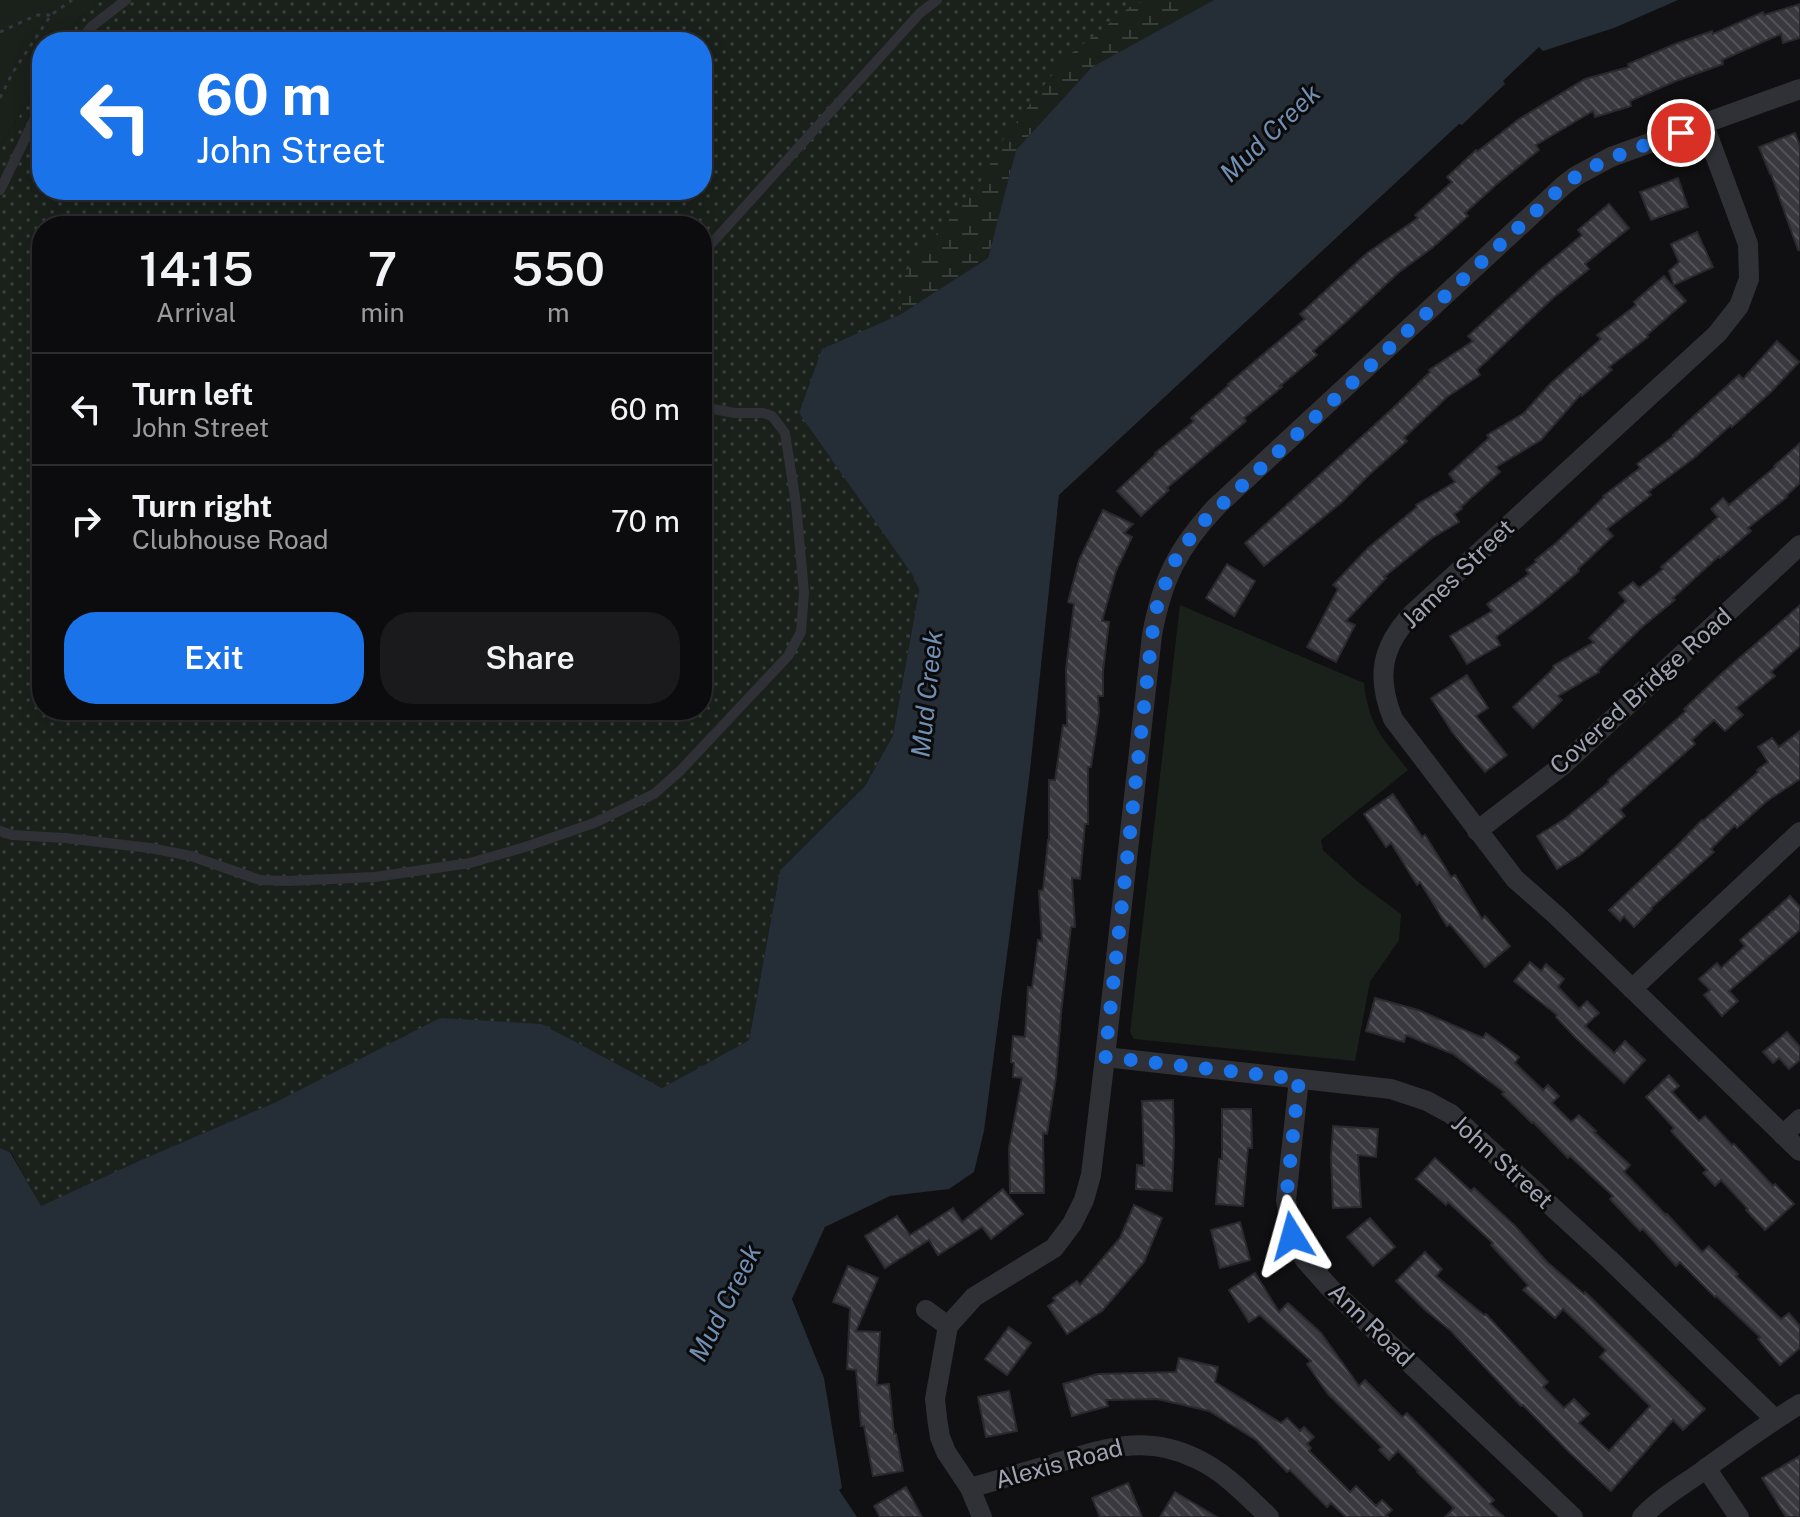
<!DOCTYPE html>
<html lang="en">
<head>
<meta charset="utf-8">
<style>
  body { margin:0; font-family:"Public Sans",sans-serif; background:#1a191b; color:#f1f3f6; height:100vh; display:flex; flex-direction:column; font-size:30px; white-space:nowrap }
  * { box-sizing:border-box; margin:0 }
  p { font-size:26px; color:#9a9b9d }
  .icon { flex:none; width:44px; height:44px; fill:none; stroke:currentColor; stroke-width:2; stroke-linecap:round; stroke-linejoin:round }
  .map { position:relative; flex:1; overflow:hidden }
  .sheet { position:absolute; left:32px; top:216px; width:680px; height:504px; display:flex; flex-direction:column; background:#0c0b0d; border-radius:32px; box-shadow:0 4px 20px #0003,0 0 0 2px #2c2b2e }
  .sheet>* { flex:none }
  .banner { position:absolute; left:32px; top:32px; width:680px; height:168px; border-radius:32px; box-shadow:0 4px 20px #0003,0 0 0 2px #2c2b2e; background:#1a73e8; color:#fff; overflow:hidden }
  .pin { position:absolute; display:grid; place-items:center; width:68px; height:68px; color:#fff; margin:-34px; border:4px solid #fff; border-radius:50%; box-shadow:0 2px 8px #0007 }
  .me { position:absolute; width:88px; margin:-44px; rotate:352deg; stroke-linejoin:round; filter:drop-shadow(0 0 6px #0008) }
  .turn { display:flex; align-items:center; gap:28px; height:168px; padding:0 32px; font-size:36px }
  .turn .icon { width:104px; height:104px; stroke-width:2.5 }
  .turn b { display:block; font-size:56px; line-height:68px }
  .eta { display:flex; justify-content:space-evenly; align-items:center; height:136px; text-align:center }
  .eta b { font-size:48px; font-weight:600; line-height:56px }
  .primary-button { display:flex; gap:16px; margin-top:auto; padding:16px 32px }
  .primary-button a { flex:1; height:92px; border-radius:32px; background:#1a73e8; color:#fff; font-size:32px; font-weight:600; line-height:92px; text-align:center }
  .primary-button a+a { background:#1a191b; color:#f1f3f6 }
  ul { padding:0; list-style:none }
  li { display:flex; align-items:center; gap:24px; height:112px; padding:0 32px; border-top:2px solid #2c2b2e }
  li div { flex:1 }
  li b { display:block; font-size:30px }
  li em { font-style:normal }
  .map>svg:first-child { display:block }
  .grass { fill:url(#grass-dots); fill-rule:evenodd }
  .wetland { fill:url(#wetland-marsh) }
  .park { fill:#1a211b }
  .water { fill:#252d36 }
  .building { fill:url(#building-back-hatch); stroke:#2a292d; stroke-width:2 }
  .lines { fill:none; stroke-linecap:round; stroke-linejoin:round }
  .path { stroke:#36373e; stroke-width:3; stroke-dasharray:4 6; stroke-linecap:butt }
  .service { stroke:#303136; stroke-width:10 }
  .minor { stroke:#303136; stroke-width:20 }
  .route { stroke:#1a73e8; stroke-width:14; stroke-dasharray:0 25.2 }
  .labels { text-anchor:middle; stroke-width:6; stroke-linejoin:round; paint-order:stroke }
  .street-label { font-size:24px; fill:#9fa3b4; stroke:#0b0b0c }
  .water-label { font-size:26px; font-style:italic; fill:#718eb3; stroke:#0b0b0c }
</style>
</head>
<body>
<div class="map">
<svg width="1800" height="1517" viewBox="0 0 1800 1517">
  <defs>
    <pattern id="grass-dots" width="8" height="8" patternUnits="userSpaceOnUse" patternTransform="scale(2)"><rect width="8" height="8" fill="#1a211b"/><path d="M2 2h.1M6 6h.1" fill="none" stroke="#383e3a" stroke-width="1.8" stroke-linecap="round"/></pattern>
    <pattern id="wetland-marsh" width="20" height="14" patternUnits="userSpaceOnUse" patternTransform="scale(2)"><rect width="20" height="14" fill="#1a211b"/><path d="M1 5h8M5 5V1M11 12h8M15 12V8" fill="none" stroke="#383e3a"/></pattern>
    <pattern id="building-back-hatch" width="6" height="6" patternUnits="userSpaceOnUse" patternTransform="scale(2)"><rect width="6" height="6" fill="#39393f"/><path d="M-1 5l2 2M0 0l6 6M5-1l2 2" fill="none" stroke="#525258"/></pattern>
  </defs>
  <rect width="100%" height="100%" fill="#100f11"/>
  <path class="grass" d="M102 0H1214L1092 67 1016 150 988 258 901 314 822 350 919 590 893 735 865 786 780 870 749 1040 662 1088 542 1024 276 1102 141 1160 41 1207 11 1152 0 1148V147L42 79V190H702V42H65L80 18ZM42 226H702V710H42Z"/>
  <polygon class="wetland" points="1146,0 1214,0 1092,67 1016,150 988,258 901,314 901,284 913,260 976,190 1003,140 1064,59 1130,7"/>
  <g class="park">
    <polygon points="0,0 102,0 80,18 65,42 42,42 42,79 0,147"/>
    <path d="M1180 605 1364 683C1369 726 1382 737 1408 770L1321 840 1323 850 1358 882 1401 914 1399 940 1370 982 1355 1061 1134 1039 1130 1032Z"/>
  </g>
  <polygon class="water" points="1214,0 1678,0 1614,28 1543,51 1539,47 1503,81 1505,84 1462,125 1459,124 1059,495 1030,770 1010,932 984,1131 974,1172 949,1189 890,1196 825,1227 792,1299 824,1378 842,1488 839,1490 857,1517 0,1517 0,1148 10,1152 41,1206 141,1160 276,1102 440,1018 542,1024 662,1088 749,1040 780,870 865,786 893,735 919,590 912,574 799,413 822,349 901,314 988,258 1016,150 1092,67"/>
  <g class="building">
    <polygon points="1800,4 1800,38 1783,43 1781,34 1722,60 1723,64 1676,81 1630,101 1631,106 1595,117 1593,111 1536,145 1539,150 1498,183 1465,213 1468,216 1432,248 1398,273 1347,321 1313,351 1317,355 1280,386 1282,387 1244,418 1246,421 1167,488 1169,490 1141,516 1117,491 1156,454 1155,453 1194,421 1191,418 1229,385 1228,384 1305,319 1300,314 1367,253 1418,218 1415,215 1452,182 1447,177 1476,150 1478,151 1519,119 1585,79 1629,67 1628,64 1675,44 1712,31 1713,34 1763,12 1764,15"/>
    <polygon points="1795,133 1800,146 1800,250 1798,250 1771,174 1770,174 1759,147"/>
    <polygon points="1678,178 1688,207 1651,220 1640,192"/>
    <polygon points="1609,204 1629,228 1585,264 1589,269 1553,298 1477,370 1480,375 1447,397 1404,438 1407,441 1370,474 1342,502 1264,566 1245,543 1392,409 1430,372 1429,370 1473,341 1468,336 1540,270 1582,235 1578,230"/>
    <polygon points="1697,232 1713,267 1674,285 1669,271 1679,262 1671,244"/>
    <polygon points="1664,276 1686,301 1647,335 1648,337 1609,367 1612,370 1582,396 1581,394 1541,440 1496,467 1500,472 1461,507 1462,509 1454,514 1459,522 1432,538 1384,577 1386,578 1346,621 1355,625 1336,662 1307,647 1338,589 1333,585 1368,548 1417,507 1416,505 1455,482 1449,474 1489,438 1487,435 1524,413 1550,384 1601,339 1597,335 1636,305 1634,302"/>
    <polygon points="1777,341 1799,362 1772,391 1732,427 1731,425 1694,458 1648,492 1651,495 1607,529 1613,536 1578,569 1579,571 1539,605 1496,637 1500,645 1467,664 1450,636 1492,611 1487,604 1529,574 1526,570 1536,562 1535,560 1556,543 1604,497 1603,496 1640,468 1637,464 1674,436 1673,435 1739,375 1743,379"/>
    <polygon points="1800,443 1800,483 1786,496 1787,497 1748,528 1751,531 1720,558 1719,556 1673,598 1675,600 1642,627 1598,670 1599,672 1558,696 1562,700 1533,728 1513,707 1554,668 1553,666 1594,642 1589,638 1626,601 1619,593 1633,582 1639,588 1663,569 1661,567 1718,517 1711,509 1723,498 1729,505 1775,467 1774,466"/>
    <polygon points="1103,510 1133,524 1124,533 1132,537 1116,571 1102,621 1109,622 1103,671 1103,696 1098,696 1099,713 1091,767 1088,767 1088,824 1085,824 1080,879 1072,878 1075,927 1071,927 1061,1014 1056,1077 1047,1134 1043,1133 1044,1193 1010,1193 1009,1148 1022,1078 1013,1077 1014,1063 1011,1062 1013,1036 1025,1037 1028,987 1032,988 1038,940 1042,941 1039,891 1043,890 1048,840 1049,840 1049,780 1055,780 1063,725 1067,726 1066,669 1074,604 1068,602 1079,560"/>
    <polygon points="1227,564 1255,581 1234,616 1206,598"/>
    <polygon points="1800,605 1800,646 1771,672 1775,676 1736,708 1743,715 1725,731 1714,720 1692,740 1695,744 1620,810 1625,816 1580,855 1557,869 1537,836 1566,818 1609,782 1608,780 1686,711 1684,709 1721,674"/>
    <polygon points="1467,675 1488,708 1476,716 1507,755 1485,772 1452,732 1431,698"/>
    <polygon points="1800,731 1800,779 1767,801 1737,828 1735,825 1711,849 1714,852 1651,908 1652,909 1634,927 1624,916 1620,921 1609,910 1677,846 1702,820 1703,821 1758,772 1757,770 1768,762 1758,747 1772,738 1779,747"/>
    <polygon points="1393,794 1422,837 1425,835 1451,877 1455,875 1482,919 1485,916 1510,946 1485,967 1450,924 1447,926 1420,882 1417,885 1391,843 1386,847 1364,814"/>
    <polygon points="1790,896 1800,907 1800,930 1729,991 1738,1001 1722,1016 1704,995 1710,990 1699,979 1717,963 1721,968 1745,946 1740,940"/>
    <polygon points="1530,962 1541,971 1546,964 1564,979 1558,987 1579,1009 1587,1001 1599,1013 1585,1026 1614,1053 1625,1041 1645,1060 1624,1083 1576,1038 1556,1017 1557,1015 1514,981"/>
    <polygon points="1375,998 1418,1010 1483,1038 1486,1033 1519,1057 1515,1063 1543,1090 1548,1085 1559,1096 1552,1103 1571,1122 1579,1115 1596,1131 1594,1132 1630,1165 1624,1172 1666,1215 1667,1214 1702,1252 1709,1246 1738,1274 1736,1276 1781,1319 1789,1313 1800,1326 1800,1348 1780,1365 1758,1339 1760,1337 1716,1296 1715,1297 1680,1262 1676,1266 1643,1229 1640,1231 1610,1199 1613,1196 1570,1156 1568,1158 1533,1122 1532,1123 1502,1094 1504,1092 1453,1054 1406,1035 1404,1042 1366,1031"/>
    <polygon points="1787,1032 1800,1047 1800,1060 1789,1069 1779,1058 1773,1063 1763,1052"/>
    <polygon points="1669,1075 1679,1086 1672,1092 1699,1121 1705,1116 1732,1145 1734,1144 1773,1186 1775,1184 1794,1204 1765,1230 1746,1210 1748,1209 1721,1180 1715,1186 1703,1173 1707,1170 1671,1131 1674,1128 1646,1097"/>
    <polygon points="1173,1100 1174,1142 1172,1191 1136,1189 1137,1165 1144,1166 1142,1101"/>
    <polygon points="1222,1109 1251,1109 1252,1148 1248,1148 1243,1206 1216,1204 1219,1159 1222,1159"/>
    <polygon points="1333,1126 1378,1129 1376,1157 1358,1155 1361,1207 1333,1208 1331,1157"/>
    <polygon points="1435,1158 1471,1191 1474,1188 1515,1226 1547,1262 1584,1294 1585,1292 1705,1409 1683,1430 1673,1420 1611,1491 1568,1451 1523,1405 1521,1406 1451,1331 1424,1309 1396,1281 1425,1252 1442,1269 1436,1276 1484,1315 1486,1314 1548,1382 1543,1387 1564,1408 1574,1399 1589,1414 1579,1423 1609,1451 1650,1406 1600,1357 1606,1350 1563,1309 1555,1318 1523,1290 1528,1285 1491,1245 1493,1243 1448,1202 1446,1205 1416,1179"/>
    <polygon points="1003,1189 1023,1214 991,1239 982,1227 938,1255 929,1240 885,1268 865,1236 897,1216 910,1235 953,1208 962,1222"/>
    <polygon points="1134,1205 1162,1218 1144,1262 1102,1311 1067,1334 1048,1306 1055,1301 1053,1298 1077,1281 1080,1285 1120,1238"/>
    <polygon points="1370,1218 1395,1247 1373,1266 1347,1237"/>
    <polygon points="1240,1222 1250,1260 1220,1268 1211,1230"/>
    <polygon points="848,1266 878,1278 856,1331 880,1332 877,1385 889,1384 894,1434 896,1434 903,1471 873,1476 864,1426 861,1426 856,1370 847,1369 850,1308 833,1302"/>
    <polygon points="1255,1273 1279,1312 1288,1303 1321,1333 1359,1386 1365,1380 1402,1417 1407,1413 1494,1500 1490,1504 1504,1517 1445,1517 1454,1508 1417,1472 1418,1471 1398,1451 1389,1460 1379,1450 1382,1447 1328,1394 1307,1364 1311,1361 1260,1315 1249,1322 1229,1290"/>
    <polygon points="1009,1327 1031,1343 1007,1375 985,1359"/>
    <polygon points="1179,1358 1218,1367 1215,1382 1281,1423 1287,1418 1300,1431 1304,1427 1314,1437 1307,1444 1311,1448 1309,1451 1350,1492 1356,1486 1376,1506 1382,1500 1392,1510 1386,1515 1388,1517 1346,1517 1331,1503 1327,1507 1290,1470 1287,1472 1256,1440 1209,1411 1157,1399 1106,1400 1108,1406 1072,1416 1063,1384 1098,1374 1176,1372"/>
    <polygon points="1009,1391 1017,1431 986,1437 978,1397"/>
    <polygon points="1800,1456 1800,1517 1786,1517 1762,1478"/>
    <polygon points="1128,1483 1142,1517 1100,1517 1092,1498"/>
    <polygon points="906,1487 922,1517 880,1517 874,1506"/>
    <polygon points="1175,1492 1217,1517 1160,1517"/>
  </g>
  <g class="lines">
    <g class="path">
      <polyline points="0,32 37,15 51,15"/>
      <polyline points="0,98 13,72 51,15 72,0"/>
    </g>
    <g class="service">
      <polyline points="79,42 91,27 126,0"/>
      <polyline points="0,190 42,104"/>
      <polyline points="702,254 920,13 937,0"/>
      <polyline points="0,831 12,835 65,838 150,848 191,856 260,880 287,881 375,877 470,863 525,847 594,823 654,794 680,771 788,656 801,632 804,592 796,504 785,433 772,416 763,413 735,413 702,407"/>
    </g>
    <g class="minor">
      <path d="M1704 125 1748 244 1749 279 1739 306 1717 334 1412 614C1381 647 1376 677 1393 719L1515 879 1557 916 1800 1151"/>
      <polyline points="1477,831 1563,765 1800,545"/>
      <polyline points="1632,989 1800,832"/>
      <polyline points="1105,1057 1391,1089 1427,1101 1451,1114 1609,1259 1775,1419"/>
      <polyline points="1299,1079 1286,1200 1292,1236 1305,1260 1330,1288 1573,1517"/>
      <polyline points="1783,1135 1800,1119"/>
      <polyline points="926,1310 948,1326"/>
      <polyline points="1706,1468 1739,1517"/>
      <path d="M970 1488C997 1480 1025 1472 1053 1464 1105 1449 1145 1433 1197 1459 1225 1472 1247 1496 1269 1517"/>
      <path d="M982 1517 970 1488 946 1452 940 1437 937 1418 935 1399 948 1326 974 1297 1054 1248 1072 1224 1084 1200 1091 1175 1105 1057 1152 635C1162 580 1178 547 1217 506L1564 185 1576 176 1611 157 1800 89"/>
      <path d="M1642 1517C1658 1500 1678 1488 1697 1475 1731 1450 1764 1426 1800 1404"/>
    </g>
  </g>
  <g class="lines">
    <path class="route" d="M1292 1236 1286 1200 1299 1079 1105 1057 1152 635 1158 601 1178 554 1202 523 1564 185C1599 159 1640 147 1681 133"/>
  </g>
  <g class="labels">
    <g class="street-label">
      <text transform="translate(1458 574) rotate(-44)" y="8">James Street</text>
      <text transform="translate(1641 691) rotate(-42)" y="8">Covered Bridge Road</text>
      <text transform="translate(1502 1162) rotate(42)" y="8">John Street</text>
      <text transform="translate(1371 1325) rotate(44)" y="8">Ann Road</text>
      <text transform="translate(1059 1464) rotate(-15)" y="8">Alexis Road</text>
    </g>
    <g class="water-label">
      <text transform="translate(1270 133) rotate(-44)" y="9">Mud Creek</text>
      <text transform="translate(927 694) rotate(-84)" y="9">Mud Creek</text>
      <text transform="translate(725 1303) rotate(-63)" y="9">Mud Creek</text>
    </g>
  </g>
</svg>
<div class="pin" style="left:1681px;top:133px;background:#d93025"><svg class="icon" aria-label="arrive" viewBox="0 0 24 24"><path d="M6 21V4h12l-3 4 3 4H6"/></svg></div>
<svg class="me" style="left:1292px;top:1236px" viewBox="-20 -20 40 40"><path d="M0-17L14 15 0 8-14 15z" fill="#1a73e8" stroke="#fff" stroke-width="4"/></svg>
<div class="banner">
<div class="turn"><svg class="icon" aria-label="left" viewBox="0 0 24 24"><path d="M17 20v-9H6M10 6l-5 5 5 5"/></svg><div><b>60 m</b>John Street</div></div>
</div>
<section class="sheet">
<div class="eta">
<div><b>14:15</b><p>Arrival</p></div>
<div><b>7</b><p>min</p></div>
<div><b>550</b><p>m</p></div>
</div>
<ul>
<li><svg class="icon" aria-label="left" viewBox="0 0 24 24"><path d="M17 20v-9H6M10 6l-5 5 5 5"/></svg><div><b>Turn left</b><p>John Street</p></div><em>60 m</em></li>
<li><svg class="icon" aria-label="right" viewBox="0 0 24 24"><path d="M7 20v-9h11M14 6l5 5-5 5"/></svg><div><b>Turn right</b><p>Clubhouse Road</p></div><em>70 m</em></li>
</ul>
<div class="primary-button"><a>Exit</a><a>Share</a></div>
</section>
</div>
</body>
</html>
